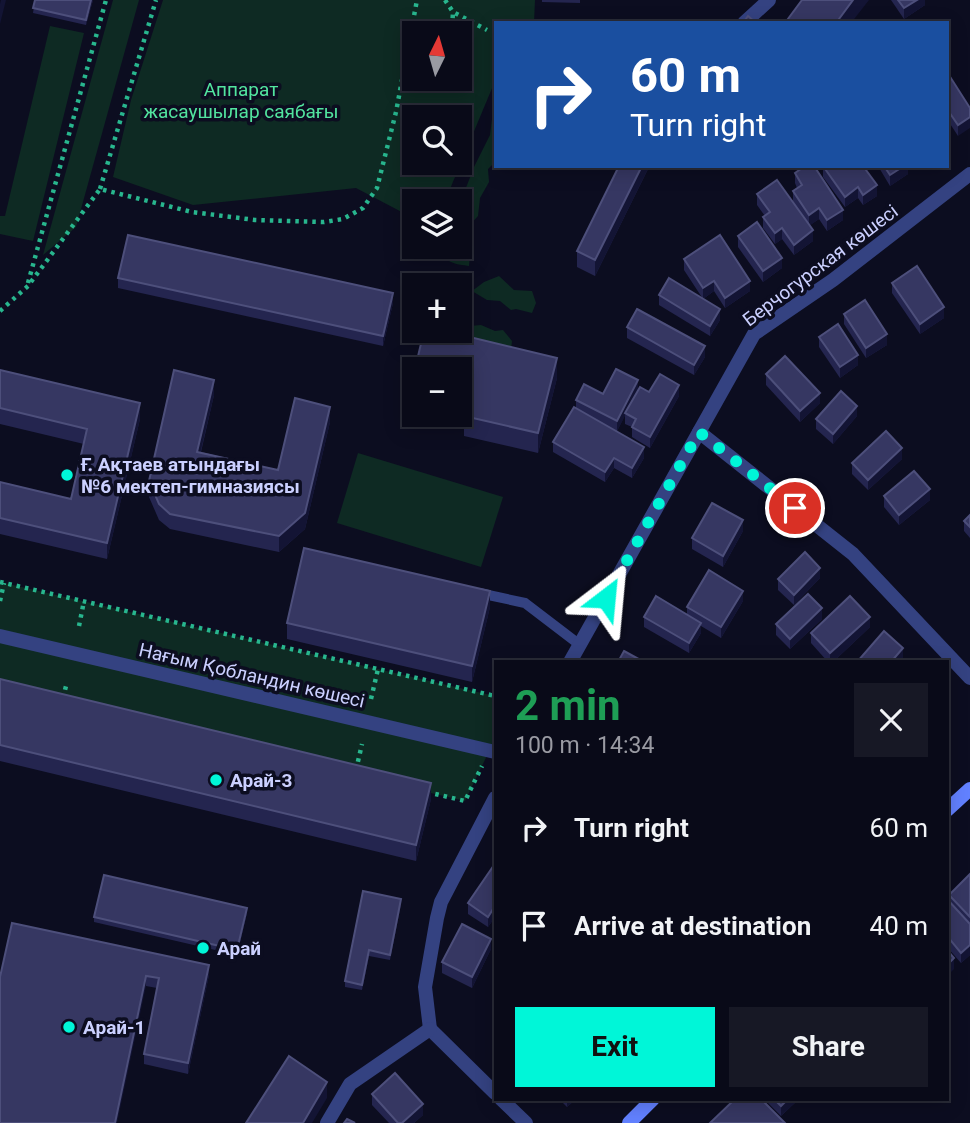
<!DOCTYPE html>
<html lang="en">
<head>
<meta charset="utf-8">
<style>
  body { margin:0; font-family:Roboto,sans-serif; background:#171825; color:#f1f3f6; height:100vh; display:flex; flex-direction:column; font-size:26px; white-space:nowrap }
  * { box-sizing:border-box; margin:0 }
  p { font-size:23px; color:#999aa2 }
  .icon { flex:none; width:38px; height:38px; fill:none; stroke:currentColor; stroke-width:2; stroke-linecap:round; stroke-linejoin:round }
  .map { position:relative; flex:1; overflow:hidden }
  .details { position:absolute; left:494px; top:660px; width:455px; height:441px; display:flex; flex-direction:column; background:#090a18; border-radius:0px; box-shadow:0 4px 18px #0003,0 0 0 2px #292b37 }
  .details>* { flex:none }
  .hud { position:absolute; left:494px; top:21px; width:455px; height:147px; border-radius:0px; box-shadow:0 4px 18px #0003,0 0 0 2px #292b37; background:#1a4fa0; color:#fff; overflow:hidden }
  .needle { width:46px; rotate:5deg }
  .fabs { position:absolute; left:402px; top:21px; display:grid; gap:14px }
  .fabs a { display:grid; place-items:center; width:70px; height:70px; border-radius:0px; background:#090a18; box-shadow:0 4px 18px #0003,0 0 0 2px #292b37; font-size:35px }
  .pin { position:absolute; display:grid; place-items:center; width:60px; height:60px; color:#fff; margin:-30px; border:4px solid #fff; border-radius:50%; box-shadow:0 2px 7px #0007 }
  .me { position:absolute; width:77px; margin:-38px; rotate:29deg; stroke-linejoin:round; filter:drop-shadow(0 0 5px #0008) }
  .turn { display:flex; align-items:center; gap:24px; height:147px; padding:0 21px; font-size:32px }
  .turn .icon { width:91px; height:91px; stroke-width:2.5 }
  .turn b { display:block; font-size:49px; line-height:60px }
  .round { display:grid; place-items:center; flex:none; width:74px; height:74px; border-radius:0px; background:#171825 }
  .overview { display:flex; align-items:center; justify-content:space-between; height:119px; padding:0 21px }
  h1 { font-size:42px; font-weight:700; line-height:52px; color:#1e9e55 }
  .primary-button { display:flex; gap:14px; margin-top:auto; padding:14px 21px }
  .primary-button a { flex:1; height:80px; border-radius:0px; background:#00f6d8; color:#111; font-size:28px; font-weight:700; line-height:80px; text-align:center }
  .primary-button a+a { background:#171825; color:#f1f3f6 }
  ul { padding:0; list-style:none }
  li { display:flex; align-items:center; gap:21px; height:98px; padding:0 21px }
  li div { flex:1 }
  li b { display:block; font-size:26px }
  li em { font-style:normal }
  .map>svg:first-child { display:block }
  .green { fill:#0e2a23; fill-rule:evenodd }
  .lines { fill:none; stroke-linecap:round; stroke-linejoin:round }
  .path { stroke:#28b68e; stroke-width:4.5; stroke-dasharray:3.5 5; stroke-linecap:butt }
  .lane { stroke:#344281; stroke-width:10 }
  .street { stroke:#344281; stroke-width:14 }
  .secondary { stroke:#6281ff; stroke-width:14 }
  .wall { fill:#24254f }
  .shaded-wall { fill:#131434 }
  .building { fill:#363762; stroke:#4d4f7b; stroke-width:2 }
  .route { stroke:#00f6d8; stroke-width:12; stroke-dasharray:0 21.6 }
  .poi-dot { fill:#00f6d8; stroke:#0c0d20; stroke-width:2.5 }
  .labels { text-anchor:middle; stroke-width:7; stroke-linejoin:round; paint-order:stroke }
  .park-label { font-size:19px; fill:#52e49f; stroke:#0c0d20 }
  .street-label { font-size:19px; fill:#cbd0ff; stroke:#0c0d20 }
  .poi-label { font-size:19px; font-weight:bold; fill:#cbd0ff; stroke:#0c0d20; text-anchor:start }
</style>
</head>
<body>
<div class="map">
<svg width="970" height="1123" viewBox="0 0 970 1123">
  <rect width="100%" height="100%" fill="#0c0d20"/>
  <g class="green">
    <polygon points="113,0 139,0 76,227 43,255"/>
    <path d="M163 0H535L534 23H495V81L445 201H415V219L356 188 193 205 113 177 131 100ZM460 33V79H415V33ZM460 117V163H415V117Z"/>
    <polygon points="50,26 84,33 33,241 0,234 0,216 5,216"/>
    <path d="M495 113V162L488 169 489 182 480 198 478 216 466 229 462 244 470 254 469 266C454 264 446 263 439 249L440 247H460L459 201 464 193 474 167 490 135 492 119Z"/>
    <polygon points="499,276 514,290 532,291 536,303 532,313 516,309 511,310 500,301 487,300 472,291 484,282"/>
    <polygon points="481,325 495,331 503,330 512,341 511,350 440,331 460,331 460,327"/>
    <polygon points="358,453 503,497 481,567 337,523"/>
    <polygon points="0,582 495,696 495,739 465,801 0,692"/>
  </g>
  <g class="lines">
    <g class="path">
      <polyline points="445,0 453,12 487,30"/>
      <polyline points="447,33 452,28 453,12"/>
      <polyline points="100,189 156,0"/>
      <polyline points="28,283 106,0"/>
      <polyline points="0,311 28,286 100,189 192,212 255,220 324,222 343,219 363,208 377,188 396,112 417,0"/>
      <polyline points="0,582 495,696"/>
      <polyline points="0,601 4,583"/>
      <polyline points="79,626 84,601"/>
      <polyline points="63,698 67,682"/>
      <polyline points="371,699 378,669"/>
      <polyline points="356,770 362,744"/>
      <polyline points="427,792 465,801 482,766"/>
    </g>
    <polyline class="lane" points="479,593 525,603 580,645"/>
    <g class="street">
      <polyline points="744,23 769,0"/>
      <polyline points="699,432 853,554 970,678"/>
      <polyline points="0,636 495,752"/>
      <polyline points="570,662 754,334 833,280 970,174"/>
      <polyline points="430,1029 425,987 437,918 441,902 495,798"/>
      <polyline points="430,1029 495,1093"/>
      <polyline points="501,1099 526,1123"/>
      <polyline points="327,1123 350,1084 430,1029"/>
    </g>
    <g class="secondary">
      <polyline points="947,810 970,789"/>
      <polyline points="629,1123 653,1099"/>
    </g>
  </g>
  <g class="wall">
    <polygon points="35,0 93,0 86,25 33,13"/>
    <polygon points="542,0 580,0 580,3 542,2"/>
    <polygon points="891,0 925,0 925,5 904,19"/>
    <polygon points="947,72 970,108 958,136 947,119"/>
    <polygon points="648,166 648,169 595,276 577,267 577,251"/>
    <polygon points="878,166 908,166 908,174 890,186"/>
    <polygon points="823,167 877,196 863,205 858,198 845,207 823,177"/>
    <polygon points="795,173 843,220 827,231 819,219 810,225 813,241 794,255 782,239 775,244 763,228 763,217 765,216 757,205 757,194 799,211 793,201 793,191 797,188 795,183"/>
    <polygon points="738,236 782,268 763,282 738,247"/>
    <polygon points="684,259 750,291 725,308 714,291 703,299 684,270"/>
    <polygon points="118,278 393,303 383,346 118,288"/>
    <polygon points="892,283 944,318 920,334 892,293"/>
    <polygon points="659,295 720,320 710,336 659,305"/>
    <polygon points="844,314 887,345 866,358 844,324"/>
    <polygon points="627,327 705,357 694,375 627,338"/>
    <polygon points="819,337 858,365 840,378 819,347"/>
    <polygon points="460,369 557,378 538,453 464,436 464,421 436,415 460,415"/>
    <polygon points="0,370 140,419 107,559 0,534 0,482 71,499 84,444 0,424"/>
    <polygon points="415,371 415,410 411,409 411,388"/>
    <polygon points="766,374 820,403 800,422 766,385"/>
    <polygon points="638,391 679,396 650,448 632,437 632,427 625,424 625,415 617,431 644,458 632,478 614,468 605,482 553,452 553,442 576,408 576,400 603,394"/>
    <polygon points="214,395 201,452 278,470 330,422 305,529 279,552 170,529 159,520 149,497 149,481"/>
    <polygon points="857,416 833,444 816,429 816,419"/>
    <polygon points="902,459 868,490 852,474 852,463"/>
    <polygon points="884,496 930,500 899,525 884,507"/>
    <polygon points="970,515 970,538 964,531 964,521"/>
    <polygon points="743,531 723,567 692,549 692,538"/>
    <polygon points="820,578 794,605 778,590 778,579"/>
    <polygon points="743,601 721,638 701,626 701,633 689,653 644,627 644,617 687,615 687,607"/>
    <polygon points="490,607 472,682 287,639 287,623"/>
    <polygon points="822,619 790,649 776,635 776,624"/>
    <polygon points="870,627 833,662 828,662 811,643 811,633"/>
    <polygon points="0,679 431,799 416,861 0,761"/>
    <polygon points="495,866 495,917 488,927 468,914 468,903"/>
    <polygon points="970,874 970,955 961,963 947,947 947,899 949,901 949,895"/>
    <polygon points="401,904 390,960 369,956 362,990 345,987 345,981"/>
    <polygon points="247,913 237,955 94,922 94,917"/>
    <polygon points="491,949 472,988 442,973 442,962"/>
    <polygon points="209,975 188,1074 144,1064 144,1054 157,988 146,986 0,977"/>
    <polygon points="372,1094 423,1115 414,1123 389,1123 372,1105"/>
    <polygon points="559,1099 576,1099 567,1107"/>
    <polygon points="764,1099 799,1099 781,1116"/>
  </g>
  <g class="shaded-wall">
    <polygon points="1,0 6,0 0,24 0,4"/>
    <polygon points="91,0 93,0 86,25 86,20"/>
    <polygon points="853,0 869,0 851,23 836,23"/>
    <polygon points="917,0 925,0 925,5 904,19 904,8"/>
    <polygon points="970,117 970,128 958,136 958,125"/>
    <polygon points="642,166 648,166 648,169 595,276 595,260"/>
    <polygon points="904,166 908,166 908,174 890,186 890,175"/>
    <polygon points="877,185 877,196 863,205 863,195"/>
    <polygon points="858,187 858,198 845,207 845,197"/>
    <polygon points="819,208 819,219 809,226 809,215"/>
    <polygon points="843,210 843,220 827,231 827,220"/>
    <polygon points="782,228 782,239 775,244 775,233"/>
    <polygon points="813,230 813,241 794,255 794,245"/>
    <polygon points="782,258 782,268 763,282 763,271"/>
    <polygon points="714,281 714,291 703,299 703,288"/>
    <polygon points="750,281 750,291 725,308 725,298"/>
    <polygon points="393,293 393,303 383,346 383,336"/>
    <polygon points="944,307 944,318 920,334 920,324"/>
    <polygon points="720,309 720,320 710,336 710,326"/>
    <polygon points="887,334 887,345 866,358 866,348"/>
    <polygon points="705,346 705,357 694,375 694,365"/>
    <polygon points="858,355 858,365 840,378 840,367"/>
    <polygon points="557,358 557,378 538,453 538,433"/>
    <polygon points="214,380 214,395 197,467 197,452"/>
    <polygon points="638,380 638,391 617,431 617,421"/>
    <polygon points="679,385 679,396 650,448 650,437"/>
    <polygon points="820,393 820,403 800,422 800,411"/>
    <polygon points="140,403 140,419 107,559 107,543"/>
    <polygon points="857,406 857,416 833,444 833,434"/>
    <polygon points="330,407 330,422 305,529 279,552 279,536"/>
    <polygon points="644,447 644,458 632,478 632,468"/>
    <polygon points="902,448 902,459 868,490 868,480"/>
    <polygon points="614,458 614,468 605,482 605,472"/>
    <polygon points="930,489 930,500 899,525 899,515"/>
    <polygon points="743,520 743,531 723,567 723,556"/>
    <polygon points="820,568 820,578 794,605 794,595"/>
    <polygon points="490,591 490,607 472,682 472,666"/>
    <polygon points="743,591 743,601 721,638 721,627"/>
    <polygon points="822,608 822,619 790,649 790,639"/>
    <polygon points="870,617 870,627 833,662 830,662 830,653"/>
    <polygon points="701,623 701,633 689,653 689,643"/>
    <polygon points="903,648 903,659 901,662 891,662"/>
    <polygon points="431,783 431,799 416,861 416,845"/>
    <polygon points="401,899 401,904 390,960 390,955"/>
    <polygon points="495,906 495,917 488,927 488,917"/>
    <polygon points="247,908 247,913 237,955 237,950"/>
    <polygon points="491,939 491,949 472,988 472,977"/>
    <polygon points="970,945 970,955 961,963 961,953"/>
    <polygon points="369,950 369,956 362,990 362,985"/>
    <polygon points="954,958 954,969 947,976 947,965"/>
    <polygon points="209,965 209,975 188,1074 188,1063"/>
    <polygon points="146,976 146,986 117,1123 115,1123"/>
    <polygon points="327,1082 327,1098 312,1123 303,1123"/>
    <polygon points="567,1099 576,1099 567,1107"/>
    <polygon points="788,1099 799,1099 781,1116 781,1106"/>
    <polygon points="423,1104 423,1115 414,1123 402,1123"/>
  </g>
  <g class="building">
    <polygon points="35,0 91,0 86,20 33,8"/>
    <polygon points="802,0 853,0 836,23 785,23"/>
    <polygon points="898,0 917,0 904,8"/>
    <polygon points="748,16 756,23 743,23"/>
    <polygon points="947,72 970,108 970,117 958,125 947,109"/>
    <polygon points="619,166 642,166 595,260 577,251"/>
    <polygon points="805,166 814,166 843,210 827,220 819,208 809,215 793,191 802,185 795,173"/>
    <polygon points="823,166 863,166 877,185 863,195 858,187 845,197"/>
    <polygon points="884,166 904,166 890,175"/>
    <polygon points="777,180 813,230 794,245 782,228 775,233 763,217 770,212 757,194"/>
    <polygon points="757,222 782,258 763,271 738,236"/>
    <polygon points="128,235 393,293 383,336 118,278"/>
    <polygon points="720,235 750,281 725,298 714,281 703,288 684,259"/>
    <polygon points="917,266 944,307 920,324 892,283"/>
    <polygon points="669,278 720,309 710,326 659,295"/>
    <polygon points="865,300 887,334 866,348 844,314"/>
    <polygon points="637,309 705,346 694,365 627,327"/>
    <polygon points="838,324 858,355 840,367 819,337"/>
    <polygon points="424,331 445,331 557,358 538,433 464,416 467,402 460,400 460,369 415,369"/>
    <polygon points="785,356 820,393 800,411 766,374"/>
    <polygon points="616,369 638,380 617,421 576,400 584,384 603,394"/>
    <polygon points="0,370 140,403 107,543 0,518 0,482 71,499 87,429 0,408"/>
    <polygon points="174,370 214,380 197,452 278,470 295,398 330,407 305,513 279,536 170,514 159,504 149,481"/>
    <polygon points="415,371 415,389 411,388"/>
    <polygon points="660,374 679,385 650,437 632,427 636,419 625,413 640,387 649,392"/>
    <polygon points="841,391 857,406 833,434 816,419"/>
    <polygon points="574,407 644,447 632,468 614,458 605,472 553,442"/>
    <polygon points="886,431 902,448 868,480 852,463"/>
    <polygon points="914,471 930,489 899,515 884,496"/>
    <polygon points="712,503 743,520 723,556 692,538"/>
    <polygon points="970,515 970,527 964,521"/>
    <polygon points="304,548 490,591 472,666 287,623"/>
    <polygon points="805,552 820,568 794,595 778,579"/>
    <polygon points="709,570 743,591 721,627 687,607"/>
    <polygon points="808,594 822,608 790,639 776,624"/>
    <polygon points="656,596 701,623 689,643 644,617"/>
    <polygon points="850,596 870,617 830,653 811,633"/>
    <polygon points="884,631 903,648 891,662 857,662"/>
    <polygon points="624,651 644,662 618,662"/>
    <polygon points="0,679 431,783 416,845 0,745"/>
    <polygon points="494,865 495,866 495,906 488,917 468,903"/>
    <polygon points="970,874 970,917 949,895"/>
    <polygon points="104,875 247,908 237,950 94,917"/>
    <polygon points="363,891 401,899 390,955 369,950 362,985 345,981"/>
    <polygon points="947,899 970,924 970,945 961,953 947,936"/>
    <polygon points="12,923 209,965 188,1063 144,1054 159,978 146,976 115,1123 0,1123 0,977"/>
    <polygon points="462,924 491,939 472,977 442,962"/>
    <polygon points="947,950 954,958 947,965"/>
    <polygon points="289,1056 327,1082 303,1123 246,1123"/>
    <polygon points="395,1073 423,1104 402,1123 398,1123 372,1094"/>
    <polygon points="735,1099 761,1099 785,1123 710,1123"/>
    <polygon points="774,1099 788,1099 781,1106"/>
    <polygon points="347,1119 355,1123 344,1123"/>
  </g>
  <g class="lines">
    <polyline class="route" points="606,598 699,432 795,508"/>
  </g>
  <g class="poi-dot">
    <circle cx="67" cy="475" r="7"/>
    <circle cx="216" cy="780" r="7"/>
    <circle cx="203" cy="948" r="7"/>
    <circle cx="69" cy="1027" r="7"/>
  </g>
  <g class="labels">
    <g class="park-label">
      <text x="241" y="96">Аппарат<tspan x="241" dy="22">жасаушылар саябағы</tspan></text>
    </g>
    <g class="street-label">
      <text transform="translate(820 265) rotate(-37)" y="7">Берчогурская көшесі</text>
      <text transform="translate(252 675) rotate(13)" y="7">Нағым Қобландин көшесі</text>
    </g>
    <g class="poi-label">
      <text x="81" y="471">Ғ. Ақтаев атындағы<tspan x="81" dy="22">№6 мектеп-гимназиясы</tspan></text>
      <text x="230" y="787">Арай-3</text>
      <text x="217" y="955">Арай</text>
      <text x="83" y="1034">Арай-1</text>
    </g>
  </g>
</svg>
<div class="fabs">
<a><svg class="needle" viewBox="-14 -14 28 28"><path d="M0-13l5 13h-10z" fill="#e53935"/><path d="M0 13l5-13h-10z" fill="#999aa2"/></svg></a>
<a><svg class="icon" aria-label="search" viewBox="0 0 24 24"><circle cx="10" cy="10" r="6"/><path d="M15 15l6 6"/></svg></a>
<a><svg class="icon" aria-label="layers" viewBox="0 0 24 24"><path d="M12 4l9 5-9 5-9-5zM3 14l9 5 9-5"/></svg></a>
<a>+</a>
<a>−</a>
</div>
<div class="pin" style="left:795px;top:508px;background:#d93025"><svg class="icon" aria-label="arrive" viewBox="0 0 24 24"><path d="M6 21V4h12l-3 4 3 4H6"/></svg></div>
<svg class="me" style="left:606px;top:598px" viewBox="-20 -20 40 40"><path d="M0-17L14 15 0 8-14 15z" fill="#00f6d8" stroke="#fff" stroke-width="4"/></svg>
<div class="hud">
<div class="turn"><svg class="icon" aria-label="right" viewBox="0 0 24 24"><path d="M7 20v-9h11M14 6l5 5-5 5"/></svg><div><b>60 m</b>Turn right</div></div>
</div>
<section class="details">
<div class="overview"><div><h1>2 min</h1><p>100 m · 14:34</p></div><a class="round"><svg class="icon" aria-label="close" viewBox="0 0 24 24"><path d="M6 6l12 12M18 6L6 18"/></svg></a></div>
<ul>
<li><svg class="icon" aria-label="right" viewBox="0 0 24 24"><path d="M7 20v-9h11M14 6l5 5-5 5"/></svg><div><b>Turn right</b></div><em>60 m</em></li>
<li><svg class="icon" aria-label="arrive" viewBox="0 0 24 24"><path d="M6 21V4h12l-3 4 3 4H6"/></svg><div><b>Arrive at destination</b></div><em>40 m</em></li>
</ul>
<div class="primary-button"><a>Exit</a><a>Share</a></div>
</section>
</div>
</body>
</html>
